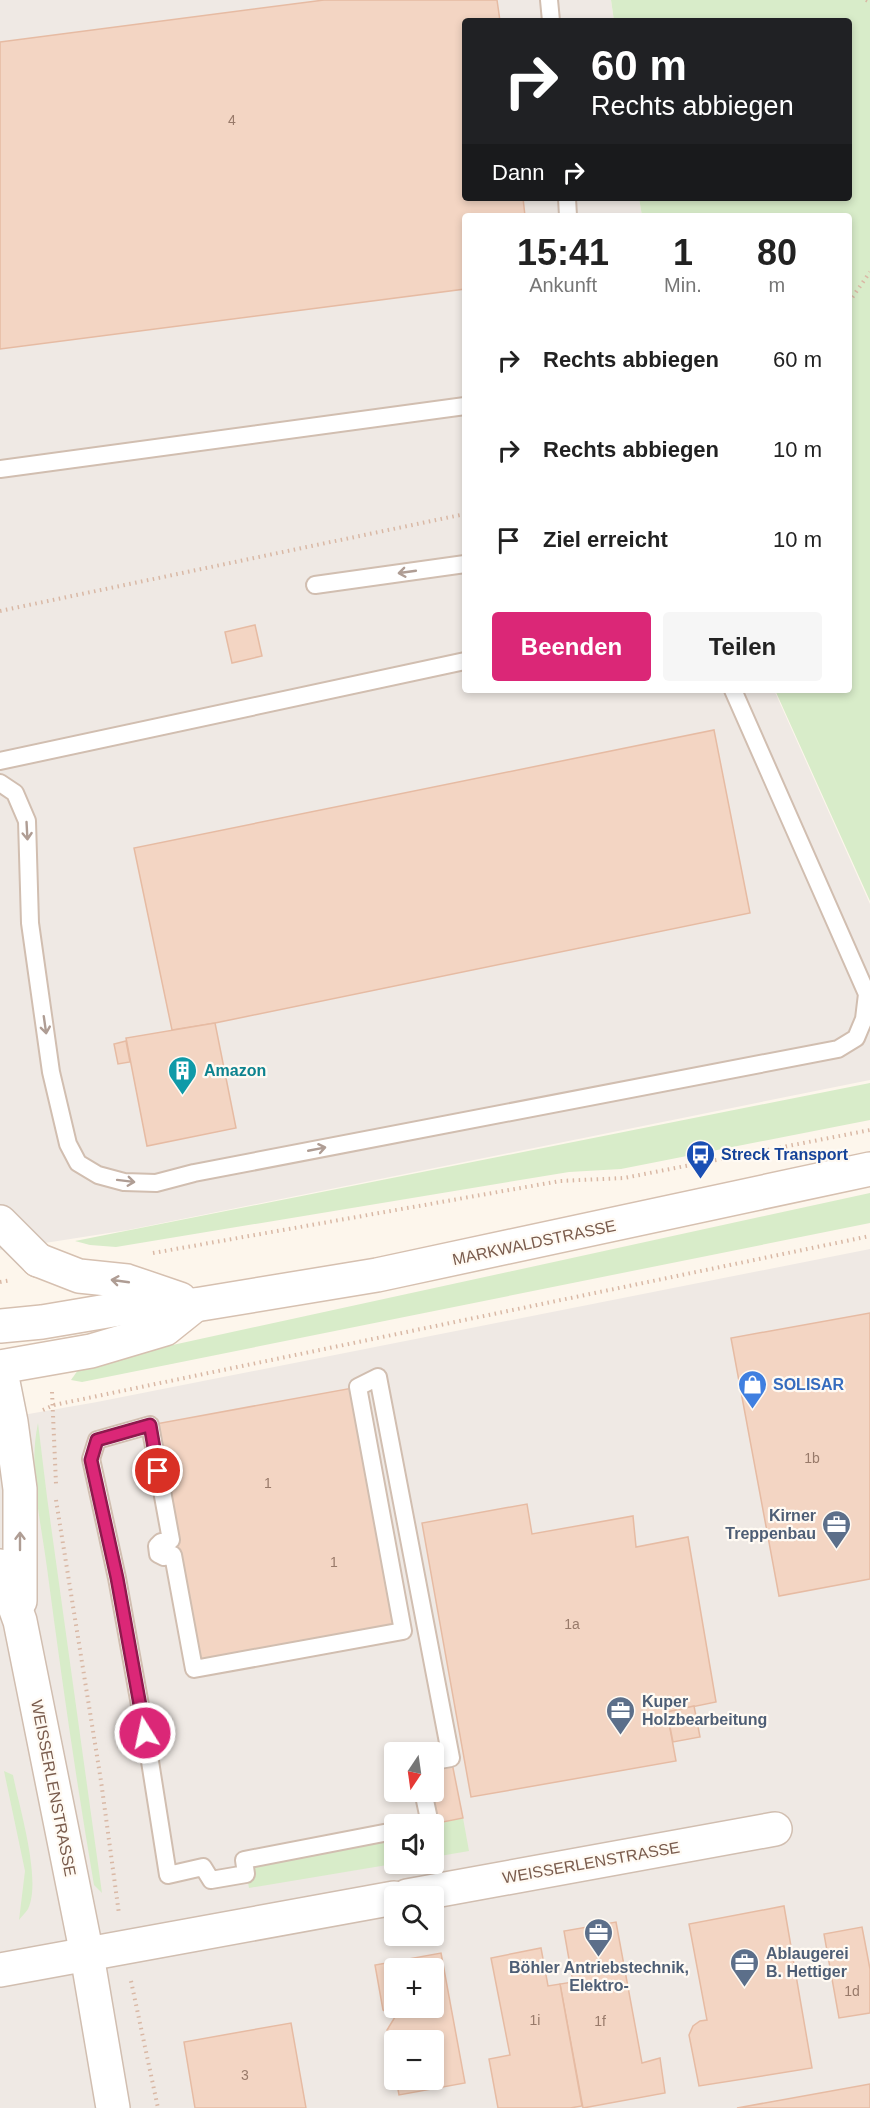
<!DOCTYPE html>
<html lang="de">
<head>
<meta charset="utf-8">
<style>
  body { margin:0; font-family:Arial,sans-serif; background:#f6f6f6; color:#222; height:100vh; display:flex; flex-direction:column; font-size:22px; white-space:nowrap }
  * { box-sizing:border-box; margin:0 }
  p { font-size:20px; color:#767676 }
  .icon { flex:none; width:33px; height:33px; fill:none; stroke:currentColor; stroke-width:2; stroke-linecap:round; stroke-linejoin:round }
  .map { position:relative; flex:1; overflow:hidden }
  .details { position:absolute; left:462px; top:213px; width:390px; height:480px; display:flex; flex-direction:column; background:#fff; border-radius:6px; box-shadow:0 3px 9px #0003 }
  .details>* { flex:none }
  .top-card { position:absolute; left:462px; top:18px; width:390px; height:183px; border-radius:6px; box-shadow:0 3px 9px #0003; background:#202124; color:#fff; overflow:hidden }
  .needle { width:39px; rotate:193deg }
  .tools { position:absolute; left:384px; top:1742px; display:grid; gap:12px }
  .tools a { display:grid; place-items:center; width:60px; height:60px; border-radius:6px; background:#fff; box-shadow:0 3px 9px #0003; font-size:30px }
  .pin { position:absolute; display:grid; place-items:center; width:51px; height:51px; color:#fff; margin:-26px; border:3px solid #fff; border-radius:50%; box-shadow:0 2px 6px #0007 }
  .me { position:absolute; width:66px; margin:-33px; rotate:350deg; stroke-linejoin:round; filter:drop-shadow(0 0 4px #0008) }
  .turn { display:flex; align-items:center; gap:21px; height:126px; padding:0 30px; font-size:27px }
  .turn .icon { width:78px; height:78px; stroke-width:2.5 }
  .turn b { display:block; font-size:42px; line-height:51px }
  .then { display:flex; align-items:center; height:57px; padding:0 30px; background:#0003; gap:12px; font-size:22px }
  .eta { display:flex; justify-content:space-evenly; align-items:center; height:102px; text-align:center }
  .eta b { font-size:36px; font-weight:800; line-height:42px }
  .button { display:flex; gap:12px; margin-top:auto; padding:12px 30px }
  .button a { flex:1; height:69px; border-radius:6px; background:#db2777; color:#fff; font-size:24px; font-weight:800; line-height:69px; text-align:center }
  .button a+a { background:#f6f6f6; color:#222 }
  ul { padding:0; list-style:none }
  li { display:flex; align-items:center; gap:18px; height:90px; padding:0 30px }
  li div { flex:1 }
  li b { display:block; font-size:22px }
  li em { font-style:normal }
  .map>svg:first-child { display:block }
  .industrial { fill:#efe9e4; fill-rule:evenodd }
  .green { fill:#d8ecc9 }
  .building { fill:#f3d5c3; stroke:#e6bba3; stroke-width:1.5; fill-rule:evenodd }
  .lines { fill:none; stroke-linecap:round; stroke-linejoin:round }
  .service-casing { stroke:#d1beb0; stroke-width:20 }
  .minor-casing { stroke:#d1beb0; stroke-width:36 }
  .secondary-casing { stroke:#d6c0b0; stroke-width:36 }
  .path { stroke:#d9b8a5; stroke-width:4; stroke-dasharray:1.5 4.5; stroke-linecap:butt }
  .service { stroke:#fff; stroke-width:16 }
  .minor { stroke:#fff; stroke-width:33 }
  .secondary { stroke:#fff; stroke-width:33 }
  .oneway { stroke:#af9d94 }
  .route-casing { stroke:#8e194d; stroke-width:15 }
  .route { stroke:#db2777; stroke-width:10 }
  .labels { text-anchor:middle; stroke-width:4.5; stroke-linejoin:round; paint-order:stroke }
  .number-label { font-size:14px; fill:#987a6a }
  .culture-label { font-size:16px; font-weight:bold; fill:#0d838f; stroke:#fffaf3; text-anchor:start }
  .transit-label { font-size:16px; font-weight:bold; fill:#164399; stroke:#fffaf3; text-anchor:start }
  .street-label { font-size:16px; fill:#7a5c4d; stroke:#fffaf3 }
  .shop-label { font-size:16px; font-weight:bold; fill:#366cbe; stroke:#fffaf3; text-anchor:start }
  .service-label { font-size:16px; font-weight:bold; fill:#4e5e75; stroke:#fffaf3; text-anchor:start }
</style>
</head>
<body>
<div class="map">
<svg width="870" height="2108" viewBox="0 0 870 2108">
  <rect width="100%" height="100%" fill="#fdf6ec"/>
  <g class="industrial">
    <polygon points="0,0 611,0 614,21 465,21 465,198 639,198 642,216 465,216 465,690 774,690 870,904 870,1080 128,1230 0,1250"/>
    <path d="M870 1249V2108H0V1419L97 1402ZM394 1752H434V1791H394ZM394 1824H434V1863H394ZM394 1896H434V1935H394ZM394 1968H434V2007H394ZM394 2040H434V2079H394Z"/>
  </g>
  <g class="green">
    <polygon points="611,0 870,0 870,901 775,690 849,690 849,216 642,216 639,198 849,198 849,21 614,21"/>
    <polygon points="870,1083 870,1120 621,1169 569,1172 116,1247 90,1245 75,1241"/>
    <polygon points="870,1193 870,1223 82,1382 71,1380 78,1370 168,1346"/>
    <path d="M38 1423 47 1497 102 1893 94 1885C76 1780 61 1674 47 1568 41 1522 28 1469 38 1423Z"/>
    <path d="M4 1771 13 1775C19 1807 42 1880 28 1909 26 1912 22 1916 19 1920L25 1871Z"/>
    <polygon points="463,1818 469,1851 434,1857 433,1824"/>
    <polygon points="394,1831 394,1863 399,1863 249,1888 244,1860"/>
  </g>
  <g class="building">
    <polygon points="324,0 497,0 500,21 465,21 465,198 523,198 525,216 465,216 465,289 0,349 0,42"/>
    <polygon points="255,625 262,656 232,663 225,632"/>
    <polygon points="714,730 750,913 215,1023 172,1030 134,848"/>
    <polygon points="215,1023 236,1128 147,1146 126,1038"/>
    <polygon points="126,1041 130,1062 118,1064 114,1044"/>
    <polygon points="870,1313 870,1579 779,1596 731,1338"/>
    <polygon points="358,1387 403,1631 194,1669 150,1425"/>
    <polygon points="527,1504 532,1534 633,1516 636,1547 688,1537 716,1702 667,1712 676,1761 471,1797 422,1523"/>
    <polygon points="694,1706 700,1737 673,1742 667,1712"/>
    <polygon points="451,1758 463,1818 433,1824 423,1791 434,1791 434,1761"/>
    <polygon points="784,1906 812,2068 699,2086 689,2035 693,2026 700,2021 707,2020 689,1924"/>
    <polygon points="616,1922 642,2063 660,2058 665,2093 583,2108 560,1984 573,1982 564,1931"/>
    <polygon points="862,1927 870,1969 870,2013 839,2018 824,1934"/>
    <polygon points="541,1948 548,1986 560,1984 582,2106 570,2108 498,2108 489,2059 510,2055 491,1958"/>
    <path d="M441 1953 465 2083 399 2095 396 2079H434V2040H397L399 2037 387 2030 395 2017 383 2010 375 1965ZM394 1968H434V2007H394Z"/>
    <polygon points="291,2023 306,2108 195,2108 184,2042"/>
    <polygon points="394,2043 394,2072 390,2049"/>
    <polygon points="870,2084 870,2108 737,2108"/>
  </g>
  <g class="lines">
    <defs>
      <g id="service">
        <polyline points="549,0 551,21"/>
        <polyline points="567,198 568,216"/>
        <polyline points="0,469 465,406"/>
        <polyline points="315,585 465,564"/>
        <polyline points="0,761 465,661"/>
        <polyline points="0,783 15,793 27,821 30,923 51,1072 68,1144 78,1163 98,1175 124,1182 156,1183 194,1173 838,1049 856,1038 864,1019 867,994 733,690"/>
        <polyline points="423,1791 430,1824"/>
        <polyline points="394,1831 244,1860 246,1874 211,1880 203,1867 168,1875 149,1755 117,1578 91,1459 97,1440 150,1425 171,1540 161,1542 157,1546 158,1554 164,1557 173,1555 194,1669 403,1631 358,1387 378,1377 451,1758 434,1761"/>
      </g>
      <g id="minor">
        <polyline points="0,1222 38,1260"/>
        <polyline points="0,1367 11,1422 20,1489 20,1601"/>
        <polyline points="0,1566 20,1621 87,1955 113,2108"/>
        <polyline points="407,1896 775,1829"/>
        <polyline points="0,1970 394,1898"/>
      </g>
      <g id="secondary">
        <polyline points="38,1260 79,1276 127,1281 180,1299"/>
        <polyline points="0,1326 42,1322 119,1309 195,1305 377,1275 870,1169"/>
        <polyline points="0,1367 91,1351 165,1329 195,1305"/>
      </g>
    </defs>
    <use href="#service" class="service-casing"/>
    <use href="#minor" class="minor-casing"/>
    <use href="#secondary" class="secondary-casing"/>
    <g class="path">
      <polyline points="866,0 870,2"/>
      <polyline points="849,302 870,272"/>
      <polyline points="0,611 465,514"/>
      <polyline points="153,1253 560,1181 624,1178 870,1130"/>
      <polyline points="0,1282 11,1280"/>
      <polyline points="52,1392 56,1484"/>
      <polyline points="43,1410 54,1405 870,1236"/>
      <polyline points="56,1500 101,1781 119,1914"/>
      <polyline points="131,1981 158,2108"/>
    </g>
    <use href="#service" class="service"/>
    <use href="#minor" class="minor"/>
    <use href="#secondary" class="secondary"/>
  </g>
  <defs><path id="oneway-shaft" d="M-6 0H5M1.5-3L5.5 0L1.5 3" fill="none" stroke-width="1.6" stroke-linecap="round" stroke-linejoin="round" transform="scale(1.5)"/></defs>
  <g class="oneway">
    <use href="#oneway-shaft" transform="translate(407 572) rotate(172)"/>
    <use href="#oneway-shaft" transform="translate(27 831) rotate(87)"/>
    <use href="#oneway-shaft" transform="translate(45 1025) rotate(82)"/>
    <use href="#oneway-shaft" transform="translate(317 1149) rotate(-11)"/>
    <use href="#oneway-shaft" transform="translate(126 1181) rotate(7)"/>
    <use href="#oneway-shaft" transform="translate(120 1281) rotate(-172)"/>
    <use href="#oneway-shaft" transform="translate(20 1541) rotate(-90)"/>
  </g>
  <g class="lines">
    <defs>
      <polyline id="route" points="145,1733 117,1578 91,1460 97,1440 150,1425 158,1471"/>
    </defs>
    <use href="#route" class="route-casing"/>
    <use href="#route" class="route"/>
  </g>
  <defs>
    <symbol id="building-pin" viewBox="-11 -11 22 30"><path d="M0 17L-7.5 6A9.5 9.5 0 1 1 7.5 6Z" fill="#0f9aa8" stroke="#fffaf3"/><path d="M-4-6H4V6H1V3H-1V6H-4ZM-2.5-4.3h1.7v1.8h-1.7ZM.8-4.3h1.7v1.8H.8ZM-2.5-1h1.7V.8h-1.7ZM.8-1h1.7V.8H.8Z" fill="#fff"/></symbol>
    <symbol id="bus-pin" viewBox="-11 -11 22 30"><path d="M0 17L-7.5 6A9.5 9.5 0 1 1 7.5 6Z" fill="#1a4fb4" stroke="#fffaf3"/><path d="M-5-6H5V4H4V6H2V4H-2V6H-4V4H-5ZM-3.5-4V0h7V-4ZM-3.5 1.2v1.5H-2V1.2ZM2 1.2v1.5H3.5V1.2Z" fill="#fff"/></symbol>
    <symbol id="shop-pin" viewBox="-11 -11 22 30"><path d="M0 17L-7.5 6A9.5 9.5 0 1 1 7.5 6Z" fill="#3f7fe0" stroke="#fffaf3"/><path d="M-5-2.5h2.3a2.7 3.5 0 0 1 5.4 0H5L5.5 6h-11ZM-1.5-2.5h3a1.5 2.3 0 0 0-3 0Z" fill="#fff"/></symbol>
    <symbol id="office-pin" viewBox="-11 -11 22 30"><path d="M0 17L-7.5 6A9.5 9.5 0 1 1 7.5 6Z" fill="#5c6f8a" stroke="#fffaf3"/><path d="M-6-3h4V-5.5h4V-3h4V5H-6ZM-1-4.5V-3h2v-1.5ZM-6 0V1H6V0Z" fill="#fff"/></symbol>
  </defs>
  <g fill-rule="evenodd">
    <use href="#building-pin" x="166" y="1054" width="33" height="45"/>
    <use href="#bus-pin" x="684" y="1138" width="33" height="45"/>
    <use href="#shop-pin" x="736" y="1368" width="33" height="45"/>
    <use href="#office-pin" x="820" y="1508" width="33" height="45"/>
    <use href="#office-pin" x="604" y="1694" width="33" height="45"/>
    <use href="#office-pin" x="582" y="1916" width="33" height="45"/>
    <use href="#office-pin" x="728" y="1946" width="33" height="45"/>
  </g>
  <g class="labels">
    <g class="number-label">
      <text x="232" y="125">4</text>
      <text x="812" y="1463">1b</text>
      <text x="268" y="1488">1</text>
      <text x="334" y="1567">1</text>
      <text x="572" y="1629">1a</text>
      <text x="852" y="1996">1d</text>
      <text x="535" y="2025">1i</text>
      <text x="600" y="2026">1f</text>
      <text x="245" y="2080">3</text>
    </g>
    <g class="culture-label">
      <text x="204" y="1076">Amazon</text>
    </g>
    <g class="transit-label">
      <text x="721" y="1160">Streck Transport</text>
    </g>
    <g class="street-label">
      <text transform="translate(534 1242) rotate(-12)" y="6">MARKWALDSTRASSE</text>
      <text transform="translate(54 1788) rotate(79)" y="6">WEISSERLENSTRASSE</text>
      <text transform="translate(591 1862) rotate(-10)" y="6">WEISSERLENSTRASSE</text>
    </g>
    <g class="shop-label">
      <text x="773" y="1390">SOLISAR</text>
    </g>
    <g class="service-label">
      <text x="816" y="1521" text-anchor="end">Kirner<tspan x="816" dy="18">Treppenbau</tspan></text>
      <text x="642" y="1707">Kuper<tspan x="642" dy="18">Holzbearbeitung</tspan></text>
      <text x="766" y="1959">Ablaugerei<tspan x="766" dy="18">B. Hettiger</tspan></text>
      <text x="599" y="1973" text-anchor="middle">Böhler Antriebstechnik,<tspan x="599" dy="18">Elektro-</tspan></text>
    </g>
  </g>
</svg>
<div class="tools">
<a><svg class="needle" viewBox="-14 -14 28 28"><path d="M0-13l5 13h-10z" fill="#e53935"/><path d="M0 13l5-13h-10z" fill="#767676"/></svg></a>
<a><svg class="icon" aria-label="sound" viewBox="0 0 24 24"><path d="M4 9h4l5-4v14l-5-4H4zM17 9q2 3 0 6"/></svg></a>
<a><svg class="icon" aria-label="search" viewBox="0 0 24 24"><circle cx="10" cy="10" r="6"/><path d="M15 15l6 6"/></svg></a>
<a>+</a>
<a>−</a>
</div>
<div class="pin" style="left:158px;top:1471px;background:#d93025"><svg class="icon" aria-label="arrive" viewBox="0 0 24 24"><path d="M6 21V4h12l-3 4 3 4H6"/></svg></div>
<svg class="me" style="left:145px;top:1733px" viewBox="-20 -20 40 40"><circle r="17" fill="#db2777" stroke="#fff" stroke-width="3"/><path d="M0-11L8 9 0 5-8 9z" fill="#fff"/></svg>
<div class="top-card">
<div class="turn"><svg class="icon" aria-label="right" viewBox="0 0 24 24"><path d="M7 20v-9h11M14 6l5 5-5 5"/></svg><div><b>60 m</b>Rechts abbiegen</div></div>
<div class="then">Dann<svg class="icon" aria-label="right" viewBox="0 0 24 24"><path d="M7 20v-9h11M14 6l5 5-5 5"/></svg></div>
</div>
<section class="details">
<div class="eta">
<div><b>15:41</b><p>Ankunft</p></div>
<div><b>1</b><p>Min.</p></div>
<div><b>80</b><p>m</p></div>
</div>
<ul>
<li><svg class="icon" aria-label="right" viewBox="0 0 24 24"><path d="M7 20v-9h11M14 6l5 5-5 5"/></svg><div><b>Rechts abbiegen</b></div><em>60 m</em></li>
<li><svg class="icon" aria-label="right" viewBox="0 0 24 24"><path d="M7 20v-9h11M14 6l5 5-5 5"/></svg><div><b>Rechts abbiegen</b></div><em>10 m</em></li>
<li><svg class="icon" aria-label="arrive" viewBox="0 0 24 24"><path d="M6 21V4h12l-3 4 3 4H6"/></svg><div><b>Ziel erreicht</b></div><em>10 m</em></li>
</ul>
<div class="button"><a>Beenden</a><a>Teilen</a></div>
</section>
</div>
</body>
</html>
